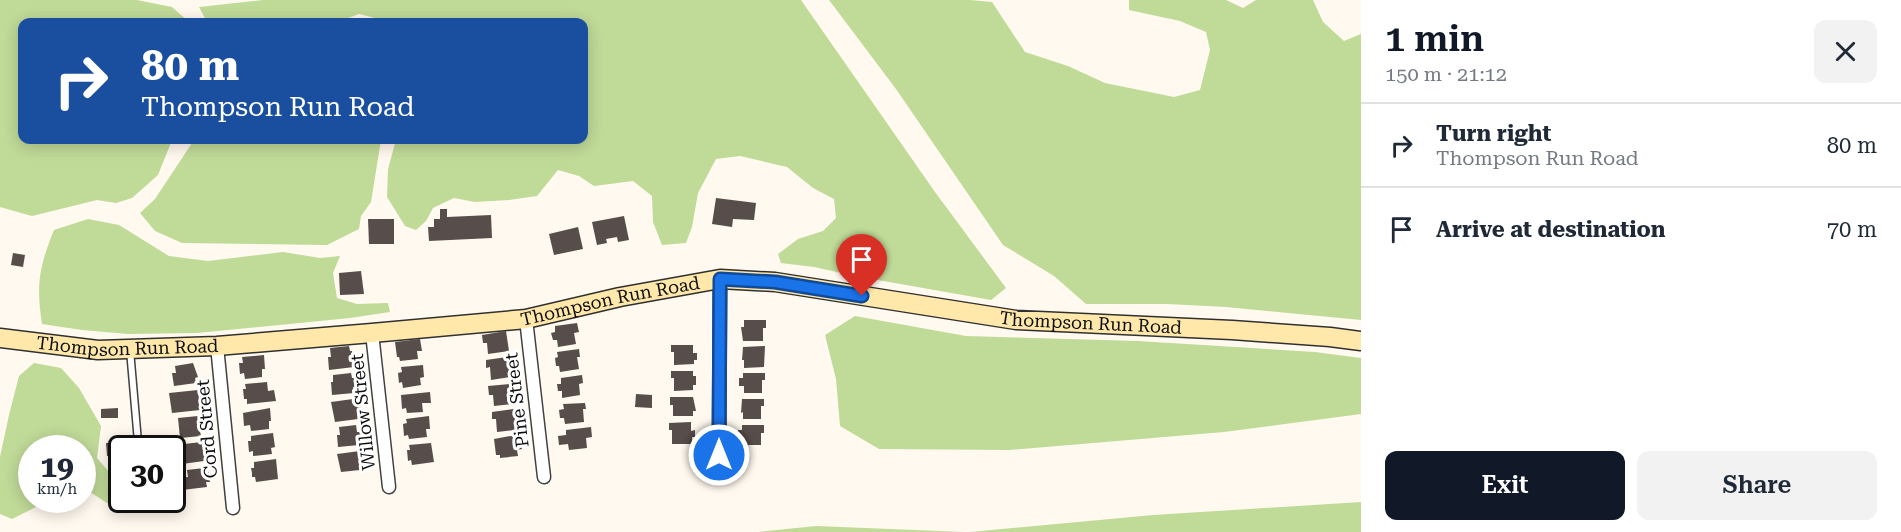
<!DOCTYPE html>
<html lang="en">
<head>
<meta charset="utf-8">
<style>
  body { margin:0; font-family:"Roboto Serif",serif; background:#f2f2f3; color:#1f2937; height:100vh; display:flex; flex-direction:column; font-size:22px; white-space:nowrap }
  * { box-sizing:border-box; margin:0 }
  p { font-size:20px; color:#747a83 }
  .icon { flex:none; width:33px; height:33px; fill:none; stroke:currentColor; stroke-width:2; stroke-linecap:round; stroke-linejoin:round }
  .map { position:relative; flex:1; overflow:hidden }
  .side { display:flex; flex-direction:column; background:#fff; width:540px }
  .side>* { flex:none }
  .hud { position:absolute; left:18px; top:18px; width:570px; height:126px; border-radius:12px; box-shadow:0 3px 15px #0003; background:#1a4fa0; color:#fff; overflow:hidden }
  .speed { position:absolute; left:18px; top:435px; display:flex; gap:12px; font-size:30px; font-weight:700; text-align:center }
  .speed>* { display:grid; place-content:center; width:78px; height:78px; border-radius:50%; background:#fff; box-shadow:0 3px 15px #0003; line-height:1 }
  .speed small { font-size:15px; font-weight:400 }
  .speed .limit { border:3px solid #111; border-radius:9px; background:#fff; color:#111 }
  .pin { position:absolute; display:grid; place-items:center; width:51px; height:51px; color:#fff; margin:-62px -26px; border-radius:50% 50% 50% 0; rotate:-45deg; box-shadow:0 0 6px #0007 }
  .pin .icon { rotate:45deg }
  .me { position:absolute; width:66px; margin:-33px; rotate:0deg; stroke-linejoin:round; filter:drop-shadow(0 0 4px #0008) }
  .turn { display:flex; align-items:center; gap:21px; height:126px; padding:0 24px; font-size:27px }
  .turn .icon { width:78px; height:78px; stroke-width:2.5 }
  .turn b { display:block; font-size:42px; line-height:51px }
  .round { display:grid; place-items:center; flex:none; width:63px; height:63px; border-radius:12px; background:#f2f2f3 }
  .head { display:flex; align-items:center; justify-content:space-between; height:102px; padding:0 24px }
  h1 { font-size:36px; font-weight:600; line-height:45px; color:#111827 }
  .cta { display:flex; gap:12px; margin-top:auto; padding:12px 24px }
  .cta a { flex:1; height:69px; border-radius:12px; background:#111827; color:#fff; font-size:24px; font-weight:600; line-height:69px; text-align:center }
  .cta a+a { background:#f2f2f3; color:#1f2937 }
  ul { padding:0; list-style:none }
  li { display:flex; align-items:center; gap:18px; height:84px; padding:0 24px; border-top:2px solid #e0e1e3 }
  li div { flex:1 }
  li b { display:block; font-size:22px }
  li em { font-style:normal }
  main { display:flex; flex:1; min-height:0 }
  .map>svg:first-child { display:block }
  .forest { fill:#c0da98 }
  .building { fill:#574d4a }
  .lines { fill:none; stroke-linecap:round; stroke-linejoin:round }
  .lane-casing { stroke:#414141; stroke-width:9 }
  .street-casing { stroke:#414141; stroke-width:15 }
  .secondary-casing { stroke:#303030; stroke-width:21 }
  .lane { stroke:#fff; stroke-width:6 }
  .street { stroke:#fff; stroke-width:12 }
  .secondary { stroke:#ffe8aa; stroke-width:18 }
  .route-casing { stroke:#114b97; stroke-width:15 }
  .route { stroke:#1a73e8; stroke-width:10 }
  .labels { text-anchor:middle; stroke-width:6; stroke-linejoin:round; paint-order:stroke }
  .street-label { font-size:18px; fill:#0e0e0e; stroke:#fff }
</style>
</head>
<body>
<main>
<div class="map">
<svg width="1361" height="532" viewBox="0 0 1361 532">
  <rect width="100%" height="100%" fill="#fff9ef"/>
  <g class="forest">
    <polygon points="0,0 137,0 172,7 189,22 22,22 22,140 172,140 158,175 132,198 116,203 97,200 32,216 0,207"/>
    <polygon points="262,0 801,0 935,192 1006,288 991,300 855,276 814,267 781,263 778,254 798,239 823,231 836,218 834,199 813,188 787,167 740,156 716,159 698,193 692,227 686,243 662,245 653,222 652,196 633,181 594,186 579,176 558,170 537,196 509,200 475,202 454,198 433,208 426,221 416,230 405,226 387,197 388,169 396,140 584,140 584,22 384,22 383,20 359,14 338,22 207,22 199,7"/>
    <polygon points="829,0 970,0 992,2 1025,52 1068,66 1105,83 1174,97 1200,90 1210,50 1206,32 1180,21 1129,10 1129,0 1226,0 1243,8 1256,0 1313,0 1323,22 1344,41 1361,34 1361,320 1226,307 1167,304 1086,304 1054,276 1003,245 896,89"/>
    <polygon points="194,140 381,140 371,202 361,216 359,229 327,245 182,243 155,231 140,213 155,199"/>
    <path d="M88 219 119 225 169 256 208 261 283 252 320 258 340 256 333 273 337 298 357 304 388 303 390 312 350 318 197 333 128 334 82 330 42 324C36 285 39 267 54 230Z"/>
    <polygon points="855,316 966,336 1138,341 1315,352 1361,358 1361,414 1224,432 1009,450 879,449 840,426 836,379 825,335"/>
    <path d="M34 363 61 368 79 388 101 426 97 458C107 470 122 483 122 500L125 501 107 503 87 490 83 491 82 448H32V500H50L12 519 0 514V457L9 415 19 376Z"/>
    <polygon points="1361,502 1361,532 970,532 1153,515"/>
    <polygon points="816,526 964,532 758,532"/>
  </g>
  <g class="building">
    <polygon points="716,198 756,203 754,220 733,219 732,227 712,224"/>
    <polygon points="440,209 447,209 447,217 491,215 492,238 429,241 428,227 434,227 434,219 440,219"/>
    <polygon points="624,216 629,240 618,242 617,237 606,239 607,243 597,245 592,222"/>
    <polygon points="368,219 394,219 394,244 369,244"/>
    <polygon points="578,227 583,249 554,255 549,234"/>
    <polygon points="13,253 25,255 23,267 11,265"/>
    <polygon points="361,271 364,294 340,295 339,273"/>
    <polygon points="744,320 766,320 766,328 763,328 763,341 743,341 741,327 744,327"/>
    <polygon points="577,323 579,332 574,333 576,344 558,347 557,340 553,340 551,333 555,332 555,326"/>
    <polygon points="506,331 509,351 488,354 487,343 483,343 482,335"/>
    <polygon points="420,339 422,351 417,351 418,359 400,361 399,357 397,357 395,342"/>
    <polygon points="671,345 693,345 693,353 697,353 697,360 694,360 694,364 674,365 674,352 671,352"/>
    <polygon points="349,346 350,351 352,351 354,367 329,370 328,357 331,357 330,348"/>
    <polygon points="765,346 764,367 744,368 744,360 742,360 743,347"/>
    <polygon points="579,349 580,357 577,357 579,369 560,372 559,366 556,366 555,358 558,357 557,352"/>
    <polygon points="264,355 265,369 262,369 262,377 245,379 244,373 240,374 239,363 243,363 242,357"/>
    <polygon points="507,357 508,363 511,363 512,371 509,371 510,377 491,380 490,367 486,368 486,360"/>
    <polygon points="193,363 198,377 195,378 196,383 174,386 172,373 176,373 175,366"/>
    <polygon points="423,365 424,377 420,378 421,385 403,388 402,382 399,383 398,373 402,372 401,367"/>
    <polygon points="671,371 693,371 693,376 696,376 696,385 693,385 693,390 674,391 674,378 671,378"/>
    <polygon points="351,373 352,378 357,378 358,387 353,387 354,393 332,395 331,382 333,382 333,375"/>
    <polygon points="743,373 765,373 765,380 762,380 762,393 744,393 744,386 739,386 739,378 743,378"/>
    <polygon points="582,375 583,383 579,384 580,395 562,398 562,391 558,391 557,384 561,384 561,378"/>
    <polygon points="267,382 268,391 274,390 276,401 247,404 247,399 244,399 243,389 246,389 245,384"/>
    <polygon points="510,384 511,386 515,385 515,393 512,393 513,404 494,406 493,395 489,395 488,386"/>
    <polygon points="198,390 200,410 172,413 169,393"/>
    <polygon points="430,392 431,403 422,403 423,412 407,413 406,408 402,409 401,395"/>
    <polygon points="636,394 652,395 652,408 635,407"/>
    <polygon points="670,397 693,397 696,411 693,411 693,416 673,416 673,405 670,405"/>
    <polygon points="353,399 354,403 360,402 361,411 357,411 358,419 335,422 331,402"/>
    <polygon points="742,399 764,399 764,406 761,406 761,419 743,419 743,412 741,413"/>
    <polygon points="585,403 586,409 583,409 584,422 565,424 564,418 560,418 559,410 564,409 563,404"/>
    <polygon points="118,408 118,418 101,418 101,409"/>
    <polygon points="270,408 271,421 269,421 269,429 251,431 250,425 244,426 243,413"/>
    <polygon points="514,409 514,414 518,414 519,422 514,423 515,430 497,432 496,419 492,419 492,412"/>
    <polygon points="198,416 199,421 203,421 204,430 200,431 201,436 180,438 178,418"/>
    <polygon points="429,416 430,429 426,429 427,437 409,439 408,435 404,436 403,424 407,423 406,419"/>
    <polygon points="691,422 691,431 695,430 695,437 692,437 692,444 672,444 672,430 669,430 669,423"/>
    <polygon points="356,425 357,432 362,432 363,439 359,439 359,445 338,447 337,435 340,435 339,427"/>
    <polygon points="742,425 764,425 764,433 761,433 761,445 741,445 741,440 738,439 738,430 742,430"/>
    <polygon points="591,427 592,437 586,438 587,448 569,450 568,444 559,445 558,436 566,435 566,430"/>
    <polygon points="273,433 275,447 271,448 272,454 253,456 253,451 249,452 248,441 251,441 251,436"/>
    <polygon points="516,435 516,441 520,440 522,449 517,450 518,456 500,458 500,455 496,455 494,439"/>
    <polygon points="119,442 120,455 107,456 106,443"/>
    <polygon points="202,442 202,447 206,447 207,456 204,457 204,461 182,464 181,452 184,451 184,444"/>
    <polygon points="431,443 434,462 412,465 411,460 408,461 407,450 410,450 409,445"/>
    <polygon points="360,451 360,456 368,455 369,469 341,472 337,454"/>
    <polygon points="276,459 278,479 256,482 255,477 252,477 252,473 251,468 254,468 254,462"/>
    <polygon points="204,468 205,473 209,472 210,482 206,482 207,487 174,491 173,478 188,477 187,470"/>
  </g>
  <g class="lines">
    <defs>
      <polyline id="lane" points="130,350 138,442"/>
      <g id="street">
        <polyline points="526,319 544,477"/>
        <polyline points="372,333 389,487"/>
        <polyline points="217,346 233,508"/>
        <polyline points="719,455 720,279"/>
      </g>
      <g id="secondary">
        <path id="s1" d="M0 338 98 350 217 346 372 333 526 319 620 297 720 279 775 282 1016 320 1232 330 1330 337 1361 341"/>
      </g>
    </defs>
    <use href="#lane" class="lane-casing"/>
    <use href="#street" class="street-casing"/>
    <use href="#secondary" class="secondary-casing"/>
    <use href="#lane" class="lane"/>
    <use href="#street" class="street"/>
    <use href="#secondary" class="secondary"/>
  </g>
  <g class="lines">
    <defs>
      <polyline id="route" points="719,455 720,279 775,282 862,296"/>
    </defs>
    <use href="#route" class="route-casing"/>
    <use href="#route" class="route"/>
  </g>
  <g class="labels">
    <g class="street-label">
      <text dy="6" stroke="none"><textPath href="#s1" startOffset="614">Thompson Run Road</textPath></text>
      <text dy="6" stroke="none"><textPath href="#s1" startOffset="1100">Thompson Run Road</textPath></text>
      <text dy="6" stroke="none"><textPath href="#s1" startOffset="128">Thompson Run Road</textPath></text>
      <text transform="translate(517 400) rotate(-97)" y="6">Pine Street</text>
      <text transform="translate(363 412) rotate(-96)" y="6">Willow Street</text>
      <text transform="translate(207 429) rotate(-95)" y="6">Cord Street</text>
    </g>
  </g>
</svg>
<div class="speed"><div>19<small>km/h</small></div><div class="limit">30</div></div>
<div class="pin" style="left:862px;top:296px;background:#d93025"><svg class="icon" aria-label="arrive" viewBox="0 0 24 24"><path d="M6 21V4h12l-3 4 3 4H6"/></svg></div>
<svg class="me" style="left:719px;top:455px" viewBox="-20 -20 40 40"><circle r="17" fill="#1a73e8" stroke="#fff" stroke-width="3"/><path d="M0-11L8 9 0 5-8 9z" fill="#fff"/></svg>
<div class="hud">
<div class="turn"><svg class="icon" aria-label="right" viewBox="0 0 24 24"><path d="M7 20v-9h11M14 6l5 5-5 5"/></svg><div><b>80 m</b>Thompson Run Road</div></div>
</div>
</div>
<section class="side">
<div class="head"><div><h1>1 min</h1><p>150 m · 21:12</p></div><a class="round"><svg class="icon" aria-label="close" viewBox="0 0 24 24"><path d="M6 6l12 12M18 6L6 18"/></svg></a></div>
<ul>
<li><svg class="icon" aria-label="right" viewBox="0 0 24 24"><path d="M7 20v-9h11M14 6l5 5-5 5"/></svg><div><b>Turn right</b><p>Thompson Run Road</p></div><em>80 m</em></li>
<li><svg class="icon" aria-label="arrive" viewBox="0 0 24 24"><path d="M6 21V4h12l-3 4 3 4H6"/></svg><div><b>Arrive at destination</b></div><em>70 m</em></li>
</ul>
<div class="cta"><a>Exit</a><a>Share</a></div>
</section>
</main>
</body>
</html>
